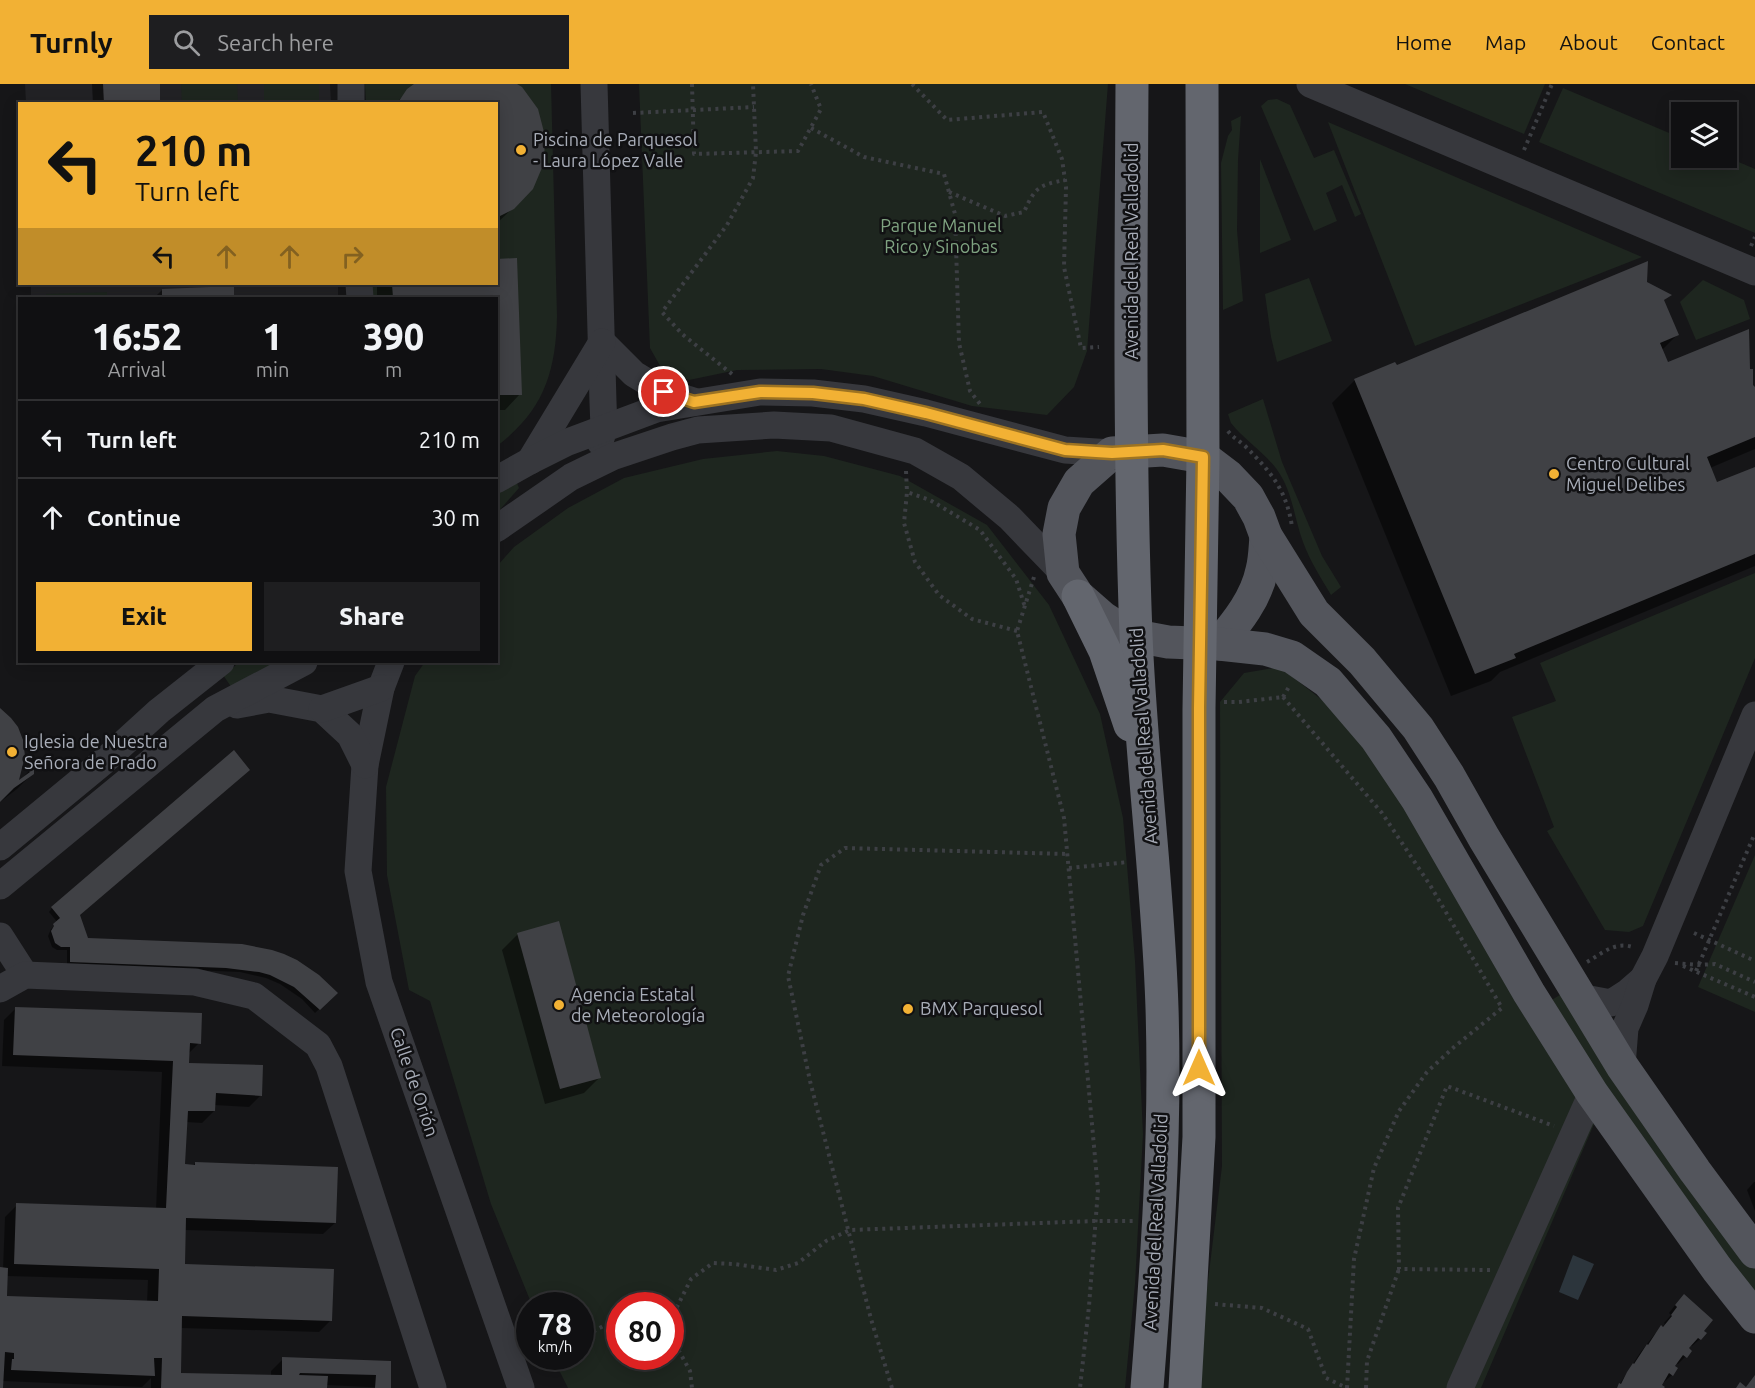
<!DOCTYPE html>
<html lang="en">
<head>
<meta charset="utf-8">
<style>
  body { margin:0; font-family:Ubuntu,sans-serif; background:#1e1e20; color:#f1f3f6; height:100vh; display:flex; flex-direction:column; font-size:22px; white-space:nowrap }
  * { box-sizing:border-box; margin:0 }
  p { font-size:20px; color:#9c9d9f }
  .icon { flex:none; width:33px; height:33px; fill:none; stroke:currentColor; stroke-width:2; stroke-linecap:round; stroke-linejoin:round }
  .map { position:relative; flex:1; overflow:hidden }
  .details { position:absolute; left:18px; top:213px; width:480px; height:366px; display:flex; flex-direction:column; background:#101012; border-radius:0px; box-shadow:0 3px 15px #0003,0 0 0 2px #303032 }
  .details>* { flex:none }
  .top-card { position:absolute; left:18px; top:18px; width:480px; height:183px; border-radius:0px; box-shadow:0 3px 15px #0003,0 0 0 2px #303032; background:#f2b134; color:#111; overflow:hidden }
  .tools { position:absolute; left:1671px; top:18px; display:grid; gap:12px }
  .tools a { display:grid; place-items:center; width:66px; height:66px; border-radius:0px; background:#101012; box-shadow:0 3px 15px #0003,0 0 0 2px #303032; font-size:30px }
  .speed { position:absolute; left:516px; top:1208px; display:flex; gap:12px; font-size:30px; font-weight:700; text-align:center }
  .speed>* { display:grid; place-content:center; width:78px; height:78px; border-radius:50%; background:#101012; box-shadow:0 3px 15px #0003,0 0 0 2px #303032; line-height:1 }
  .speed small { font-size:15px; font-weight:400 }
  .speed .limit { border:9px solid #d22; background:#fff; color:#111 }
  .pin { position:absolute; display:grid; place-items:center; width:51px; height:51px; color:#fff; margin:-26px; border:3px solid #fff; border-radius:50%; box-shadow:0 2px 6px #0007 }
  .me { position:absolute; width:66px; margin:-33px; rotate:0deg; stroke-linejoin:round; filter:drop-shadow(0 0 4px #0008) }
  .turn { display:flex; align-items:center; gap:21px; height:126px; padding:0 18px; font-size:27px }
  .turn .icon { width:78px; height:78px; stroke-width:2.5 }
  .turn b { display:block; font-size:42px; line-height:51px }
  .lanes { display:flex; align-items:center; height:57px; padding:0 18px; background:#0003; justify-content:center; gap:30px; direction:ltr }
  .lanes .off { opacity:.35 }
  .eta { display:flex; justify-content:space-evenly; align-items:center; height:102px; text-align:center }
  .eta b { font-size:36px; font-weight:800; line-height:42px }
  .cta { display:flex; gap:12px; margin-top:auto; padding:12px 18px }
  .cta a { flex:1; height:69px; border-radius:0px; background:#f2b134; color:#111; font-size:24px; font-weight:800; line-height:69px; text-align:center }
  .cta a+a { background:#1e1e20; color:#f1f3f6 }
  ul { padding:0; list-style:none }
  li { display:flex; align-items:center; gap:18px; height:78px; padding:0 18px; border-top:2px solid #303032 }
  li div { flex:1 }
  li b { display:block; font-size:22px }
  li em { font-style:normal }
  header { display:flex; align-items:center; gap:36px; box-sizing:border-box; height:84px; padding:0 30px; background:#f2b134; color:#111 }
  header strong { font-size:28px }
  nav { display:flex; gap:33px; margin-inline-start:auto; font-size:21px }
  .search { width:420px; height:54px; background:#1e1e20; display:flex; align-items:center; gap:15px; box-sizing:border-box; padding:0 21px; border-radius:0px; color:#9c9d9f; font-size:22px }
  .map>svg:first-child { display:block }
  .built { fill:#222225 }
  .green { fill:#1e261f; fill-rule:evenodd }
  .water { fill:#2c353c }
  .shadow { fill:#0007; fill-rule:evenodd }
  .building { fill:#404145 }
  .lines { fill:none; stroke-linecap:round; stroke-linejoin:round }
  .path { stroke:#3d3f44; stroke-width:4; stroke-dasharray:3 4.5; stroke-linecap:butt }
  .minor { stroke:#37383d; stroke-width:27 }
  .major { stroke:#53555c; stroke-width:33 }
  .highway { stroke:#63666e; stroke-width:33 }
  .route-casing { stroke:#9d7322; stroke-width:15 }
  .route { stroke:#f2b134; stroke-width:10 }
  .poi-dot { fill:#f2b134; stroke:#111113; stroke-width:2 }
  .labels { text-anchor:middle; stroke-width:5; stroke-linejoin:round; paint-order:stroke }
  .poi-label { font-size:18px; fill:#a8adb8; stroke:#111113; text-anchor:start }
  .park-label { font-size:18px; fill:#7fa381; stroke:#111113 }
  .street-label { font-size:18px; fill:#a8adb8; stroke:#111113 }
</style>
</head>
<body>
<header>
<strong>Turnly</strong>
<div class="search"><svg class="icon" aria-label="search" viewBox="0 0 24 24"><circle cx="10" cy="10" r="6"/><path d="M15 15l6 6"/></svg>Search here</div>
<nav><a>Home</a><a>Map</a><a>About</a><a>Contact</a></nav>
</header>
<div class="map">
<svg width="1755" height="1304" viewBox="0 0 1755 1304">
  <rect width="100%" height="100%" fill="#161618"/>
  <g class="built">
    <polygon points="25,0 330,0 331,19 26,19"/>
    <rect x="31" y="200" width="307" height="14"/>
  </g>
  <g class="green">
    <polygon points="181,0 237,0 238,19 182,19"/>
    <rect x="264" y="0" width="55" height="19"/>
    <path d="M365 0H551L557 232C556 289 543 327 497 362L496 214H372L371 200H496V20L366 19Z"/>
    <polygon points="639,0 1108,0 1087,267 1074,303 1047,331 972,322 873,292 821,285 737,286 689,296 663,287 650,264"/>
    <polygon points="1405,0 1545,0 1524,50"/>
    <polygon points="1563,4 1681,54 1682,74 1727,73 1755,85 1755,149 1539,58"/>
    <polygon points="1277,15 1290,21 1314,74 1334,66 1361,130 1355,133 1342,101 1326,109 1337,137 1314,147 1261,22 1268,16"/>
    <polygon points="1241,32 1238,76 1237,146 1243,217 1223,226 1221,79 1228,52 1232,46 1231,37"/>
    <polygon points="1328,38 1642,173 1415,262"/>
    <polygon points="1260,75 1291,156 1260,169"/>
    <polygon points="1309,194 1332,257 1277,278 1271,253 1265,210"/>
    <polygon points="1703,196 1744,216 1750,235 1696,256 1680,218"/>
    <polygon points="107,208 107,214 46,214 46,210"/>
    <path d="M1263 315 1282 378 1322 472 1341 503 1331 511C1321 494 1310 477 1303 458 1295 437 1293 412 1281 392 1271 373 1245 357 1231 339L1228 330Z"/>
    <path d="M777 367 824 372 900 392 987 441 1049 521 1100 630 1123 734 1135 877 1143 1050 1135 1200 1125 1304H568L552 1272H580V1221H532L491 1120 430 917 409 906 387 791 386 703 415 592 425 578H496L497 482 514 463 568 424 624 394 703 375ZM620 1221H670V1272H620Z"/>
    <polygon points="516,397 519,404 497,429 497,408"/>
    <polygon points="1755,489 1755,574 1643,842 1629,848 1605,846 1547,747 1554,743 1512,633 1556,617 1540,579"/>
    <polygon points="240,578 276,578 232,604 223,591"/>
    <polygon points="1280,583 1383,664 1594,1040 1481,1304 1195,1304 1222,1082 1220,618 1244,589"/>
    <polygon points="1755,771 1755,928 1698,903"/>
    <polygon points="1563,909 1755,1184 1755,1215 1547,919"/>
  </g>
  <polygon class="water" points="1573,1171 1594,1180 1578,1216 1559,1208"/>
  <g class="shadow">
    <polygon points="92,0 158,0 159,20 93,20"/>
    <polygon points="416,0 515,0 513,124 496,140 496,20 395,20"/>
    <polygon points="1646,199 1669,211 1663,217 1677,251 1661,267 1667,280 1749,286 1752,302 1755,305 1755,365 1710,384 1717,400 1755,384 1755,482 1500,588 1491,597 1451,612 1332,319 1355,296"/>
    <polygon points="377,200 496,200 520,310 505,326 496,326 496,214 377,214"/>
    <polygon points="232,204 232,214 154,214 162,206"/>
    <polygon points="0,626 17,700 29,687 33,689 17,705 0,718"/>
    <polygon points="234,668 78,831 87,856 242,861 336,909 315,929 302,915 280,900 266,894 240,888 67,881 67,866 57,866 52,863 48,852 51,845 58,839 49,828 52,824"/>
    <polygon points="518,850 599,994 584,1009 545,1020 502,866"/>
    <path d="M16 924 199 959 188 970V980L261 1011 249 1023 214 1021V1027L202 1039 186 1038 184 1082H193L195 1079 335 1139 323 1150 184 1146 183 1181 330 1237 319 1248 181 1244 179 1290 271 1292V1287L283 1275 390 1278 389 1304 326 1301V1304H151V1294L142 1303 2 1297 1 1304H0V1185H3L5 1133 17 1121 156 1125 162 988 2 982 4 936ZM7 1192 148 1196 147 1218 6 1213Z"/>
    <polygon points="1754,1098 1755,1098 1755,1127 1747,1106"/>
    <polygon points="1676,1220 1701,1247 1700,1255 1692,1262 1690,1261 1685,1273 1678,1280 1676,1279 1672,1291 1664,1298 1663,1297 1660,1301 1662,1304 1617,1304 1640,1269 1654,1251 1665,1240 1664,1239 1671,1231 1669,1229"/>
  </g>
  <g class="building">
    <polygon points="103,0 160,0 160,20 104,20"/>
    <polygon points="414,0 517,0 522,3 538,25 545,52 544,79 533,105 514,125 496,134 496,20 397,20 407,5"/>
    <polygon points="517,174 522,311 496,311 496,214 393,214 392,200 496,200 496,175"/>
    <polygon points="1648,177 1647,198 1672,211 1664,216 1679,251 1660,259 1668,278 1749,245 1750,285 1753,285 1753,301 1755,303 1755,353 1707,373 1717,398 1755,383 1755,470 1514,570 1516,574 1475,590 1354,295 1395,278 1397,281"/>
    <polygon points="234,202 234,214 162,214 162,205"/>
    <polygon points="0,624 11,634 18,643 23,656 25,672 19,696 30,688 28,686 34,682 34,690 14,704 0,718"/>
    <polygon points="234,666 250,686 80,831 88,854 242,860 272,866 284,870 297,876 319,891 338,909 320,926 294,903 270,891 259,888 226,884 70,878 70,863 61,863 55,859 51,847 54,842 53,840 60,834 51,823"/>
    <polygon points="559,837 601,994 560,1005 517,849"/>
    <polygon points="15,923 202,929 201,960 190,959 189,979 263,981 262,1012 216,1009 215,1027 188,1027 185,1080 195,1081 195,1078 338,1083 336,1139 186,1134 185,1180 334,1185 332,1237 182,1232 181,1289 282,1291 282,1273 391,1277 391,1304 375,1304 376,1291 300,1289 299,1291 328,1292 327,1304 161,1304 162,1274 154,1274 155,1292 11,1286 12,1275 14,1275 14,1269 5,1268 3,1304 0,1304 0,1183 8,1184 7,1212 158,1217 159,1185 14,1180 16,1119 166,1124 173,977 13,971"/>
    <polygon points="1684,1210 1713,1236 1704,1247 1707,1249 1701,1256 1698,1254 1689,1264 1692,1267 1687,1274 1683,1271 1675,1282 1678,1284 1673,1292 1669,1289 1662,1301 1665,1303 1664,1304 1617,1304 1619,1299 1621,1300 1627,1288 1633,1279 1634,1280 1647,1260 1648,1261 1661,1241 1663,1243 1672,1232 1671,1231 1677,1223 1675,1221"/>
    <polygon points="1755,1291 1755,1304 1736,1304 1740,1298 1746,1303"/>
  </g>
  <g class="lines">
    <g class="path">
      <polyline points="692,0 694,70 798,67 821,25 811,0"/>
      <polyline points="912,0 947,36 1043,28 1062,75 1066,103 1064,183 1081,264 1099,263"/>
      <polyline points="633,29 754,23"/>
      <polyline points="811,44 864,73 944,90 955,130 959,259 970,307 980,320"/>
      <polyline points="1524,66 1552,0"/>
      <path d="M949 108 1005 132 1024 128C1035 103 1039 101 1065 96"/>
      <polyline points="1751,162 1755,153"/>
      <polyline points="732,290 682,250 662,228 727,141 753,94 756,68 753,0"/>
      <path d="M1228 347C1233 354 1240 357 1246 363 1271 388 1287 407 1292 443"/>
      <polyline points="906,387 907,408"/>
      <polyline points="1034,493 1017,547 1064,734 1098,1106 1089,1222 1080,1304"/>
      <polyline points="1017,547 972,535 939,511 915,478 904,439 907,408 930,416 980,446 1016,495 1025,523"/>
      <polyline points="1283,613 1382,729 1430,801 1502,924 1454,963 1427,988 1399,1027 1374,1084 1354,1175 1347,1304"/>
      <polyline points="1283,613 1290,601"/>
      <polyline points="1224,618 1239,618 1283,613"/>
      <polyline points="1069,784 1128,778"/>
      <polyline points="1694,849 1755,877"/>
      <path d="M1587 878C1603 869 1616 856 1635 864"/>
      <polyline points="1675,879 1698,881 1715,880 1755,898"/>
      <polyline points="1683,882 1755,913"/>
      <polyline points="1696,887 1755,749"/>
      <polyline points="1490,1186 1399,1185 1398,1124 1447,1002 1554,1042"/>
      <polyline points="1215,1220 1262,1224 1308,1245 1326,1294 1347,1304"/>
      <polyline points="670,1237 691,1195 713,1179 734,1180 776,1186 798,1179 826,1157 850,1146 1095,1137 1134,1137"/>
      <polyline points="670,1254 673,1256 690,1287 692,1304"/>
      <polyline points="580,1255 607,1240 620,1239"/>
      <polyline points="555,1286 567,1272"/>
      <polyline points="892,1304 871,1235 810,997 788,892 803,831 821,781 845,764 1067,770"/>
      <polyline points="1366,1304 1367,1277 1399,1185"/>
    </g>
    <g class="minor">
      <polyline points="351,0 351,20"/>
      <polyline points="594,0 603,318 604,344 600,358"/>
      <polyline points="1310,0 1755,188"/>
      <polyline points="359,200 360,214"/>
      <polyline points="602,258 634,290 664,308 693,317"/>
      <polyline points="530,377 602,258"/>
      <polyline points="496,396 530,377 568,358 656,325 760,308 813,309 864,315 926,329 1065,366 1112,369"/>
      <polyline points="496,445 571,393 612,373 672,353 698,346 774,341 831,344 915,367 961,393 1010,434 1063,489"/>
      <polyline points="391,578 381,604 365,681 358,787 379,898 521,1304"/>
      <polyline points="237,621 269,615 322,625 350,651 365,681"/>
      <polyline points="322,625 381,604"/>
      <polyline points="0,763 103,678 159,627 221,578"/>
      <polyline points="0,802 215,625 304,578"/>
      <polyline points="0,852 25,891"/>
      <polyline points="0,905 25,891 195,898 254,912 318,961 329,982 433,1304"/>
      <polyline points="1579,913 1611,919 1628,908 1643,895"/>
      <polyline points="1622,982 1625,944 1635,921 1643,895 1655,872 1755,631"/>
      <polyline points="1460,1304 1592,1009"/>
    </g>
    <g class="major">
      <path d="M1219 560C1237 538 1256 515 1262 486 1265 475 1265 463 1266 452"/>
      <polyline points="1755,1168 1695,1087 1622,982 1484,754 1449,692 1418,644 1362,577 1314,529 1266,452 1259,433 1248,413 1228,392 1203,373 1163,366 1112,369 1079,398 1064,424 1059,450 1063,489 1078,512 1102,533 1119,544 1136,552 1168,558 1219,560 1265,565 1292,573 1328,598 1376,654 1417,715 1529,909 1592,1009 1717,1185 1755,1233"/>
    </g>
    <g class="highway">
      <path d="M1132 0C1131 184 1129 367 1136 551 1141 675 1158 799 1162 924 1166 1051 1157 1178 1147 1304"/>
      <polyline points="1078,512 1105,567 1130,641"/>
      <polyline points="1185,1304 1199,1053 1199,625 1203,373 1202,0"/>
    </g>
  </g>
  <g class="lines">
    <defs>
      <polyline id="route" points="664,308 694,318 760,308 813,309 864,315 926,329 1065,366 1112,369 1163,366 1203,373 1199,624 1199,984"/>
    </defs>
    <use href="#route" class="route-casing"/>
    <use href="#route" class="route"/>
  </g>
  <g class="poi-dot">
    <circle cx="521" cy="66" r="6"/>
    <circle cx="1554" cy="390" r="6"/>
    <circle cx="12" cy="668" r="6"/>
    <circle cx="559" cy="921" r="6"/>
    <circle cx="908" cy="925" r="6"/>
  </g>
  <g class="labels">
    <g class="poi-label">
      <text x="533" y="62">Piscina de Parquesol<tspan x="533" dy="21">- Laura López Valle</tspan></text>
      <text x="1566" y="386">Centro Cultural<tspan x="1566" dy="21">Miguel Delibes</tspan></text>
      <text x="24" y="664">Iglesia de Nuestra<tspan x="24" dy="21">Señora de Prado</tspan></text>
      <text x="571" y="917">Agencia Estatal<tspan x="571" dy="21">de Meteorología</tspan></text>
      <text x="920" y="931">BMX Parquesol</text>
    </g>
    <g class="park-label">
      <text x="941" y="148">Parque Manuel<tspan x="941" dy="21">Rico y Sinobas</tspan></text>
    </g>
    <g class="street-label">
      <text transform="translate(1132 167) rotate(-90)" y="6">Avenida del Real Valladolid</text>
      <text transform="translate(1144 652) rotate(-94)" y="6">Avenida del Real Valladolid</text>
      <text transform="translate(414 998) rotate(71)" y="6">Calle de Orión</text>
      <text transform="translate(1156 1138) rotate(-87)" y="6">Avenida del Real Valladolid</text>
    </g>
  </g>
</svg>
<div class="tools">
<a><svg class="icon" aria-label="layers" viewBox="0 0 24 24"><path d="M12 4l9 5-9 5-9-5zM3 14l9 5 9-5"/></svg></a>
</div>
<div class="speed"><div>78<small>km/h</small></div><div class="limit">80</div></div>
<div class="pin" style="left:664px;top:308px;background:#d93025"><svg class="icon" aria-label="arrive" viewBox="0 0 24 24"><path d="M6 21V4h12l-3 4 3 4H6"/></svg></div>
<svg class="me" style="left:1199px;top:984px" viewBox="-20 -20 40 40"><path d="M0-17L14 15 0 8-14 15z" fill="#f2b134" stroke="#fff" stroke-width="4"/></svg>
<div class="top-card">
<div class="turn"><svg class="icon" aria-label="left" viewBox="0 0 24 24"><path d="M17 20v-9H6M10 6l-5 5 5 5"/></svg><div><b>210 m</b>Turn left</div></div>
<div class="lanes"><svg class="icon" aria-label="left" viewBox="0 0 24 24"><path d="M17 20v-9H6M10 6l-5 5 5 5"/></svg><svg class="icon off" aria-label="ahead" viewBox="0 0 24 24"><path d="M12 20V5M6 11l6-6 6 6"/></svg><svg class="icon off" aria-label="ahead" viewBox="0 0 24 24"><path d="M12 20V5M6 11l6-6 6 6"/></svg><svg class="icon off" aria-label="right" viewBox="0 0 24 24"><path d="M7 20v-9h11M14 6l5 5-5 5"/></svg></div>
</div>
<section class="details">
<div class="eta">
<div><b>16:52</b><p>Arrival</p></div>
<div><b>1</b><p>min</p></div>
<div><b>390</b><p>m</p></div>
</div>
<ul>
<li><svg class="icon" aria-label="left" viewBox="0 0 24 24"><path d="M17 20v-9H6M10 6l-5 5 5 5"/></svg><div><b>Turn left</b></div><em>210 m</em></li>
<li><svg class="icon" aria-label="ahead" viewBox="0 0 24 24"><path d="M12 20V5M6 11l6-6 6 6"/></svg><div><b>Continue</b></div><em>30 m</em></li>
</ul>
<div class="cta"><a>Exit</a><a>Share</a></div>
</section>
</div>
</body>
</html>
